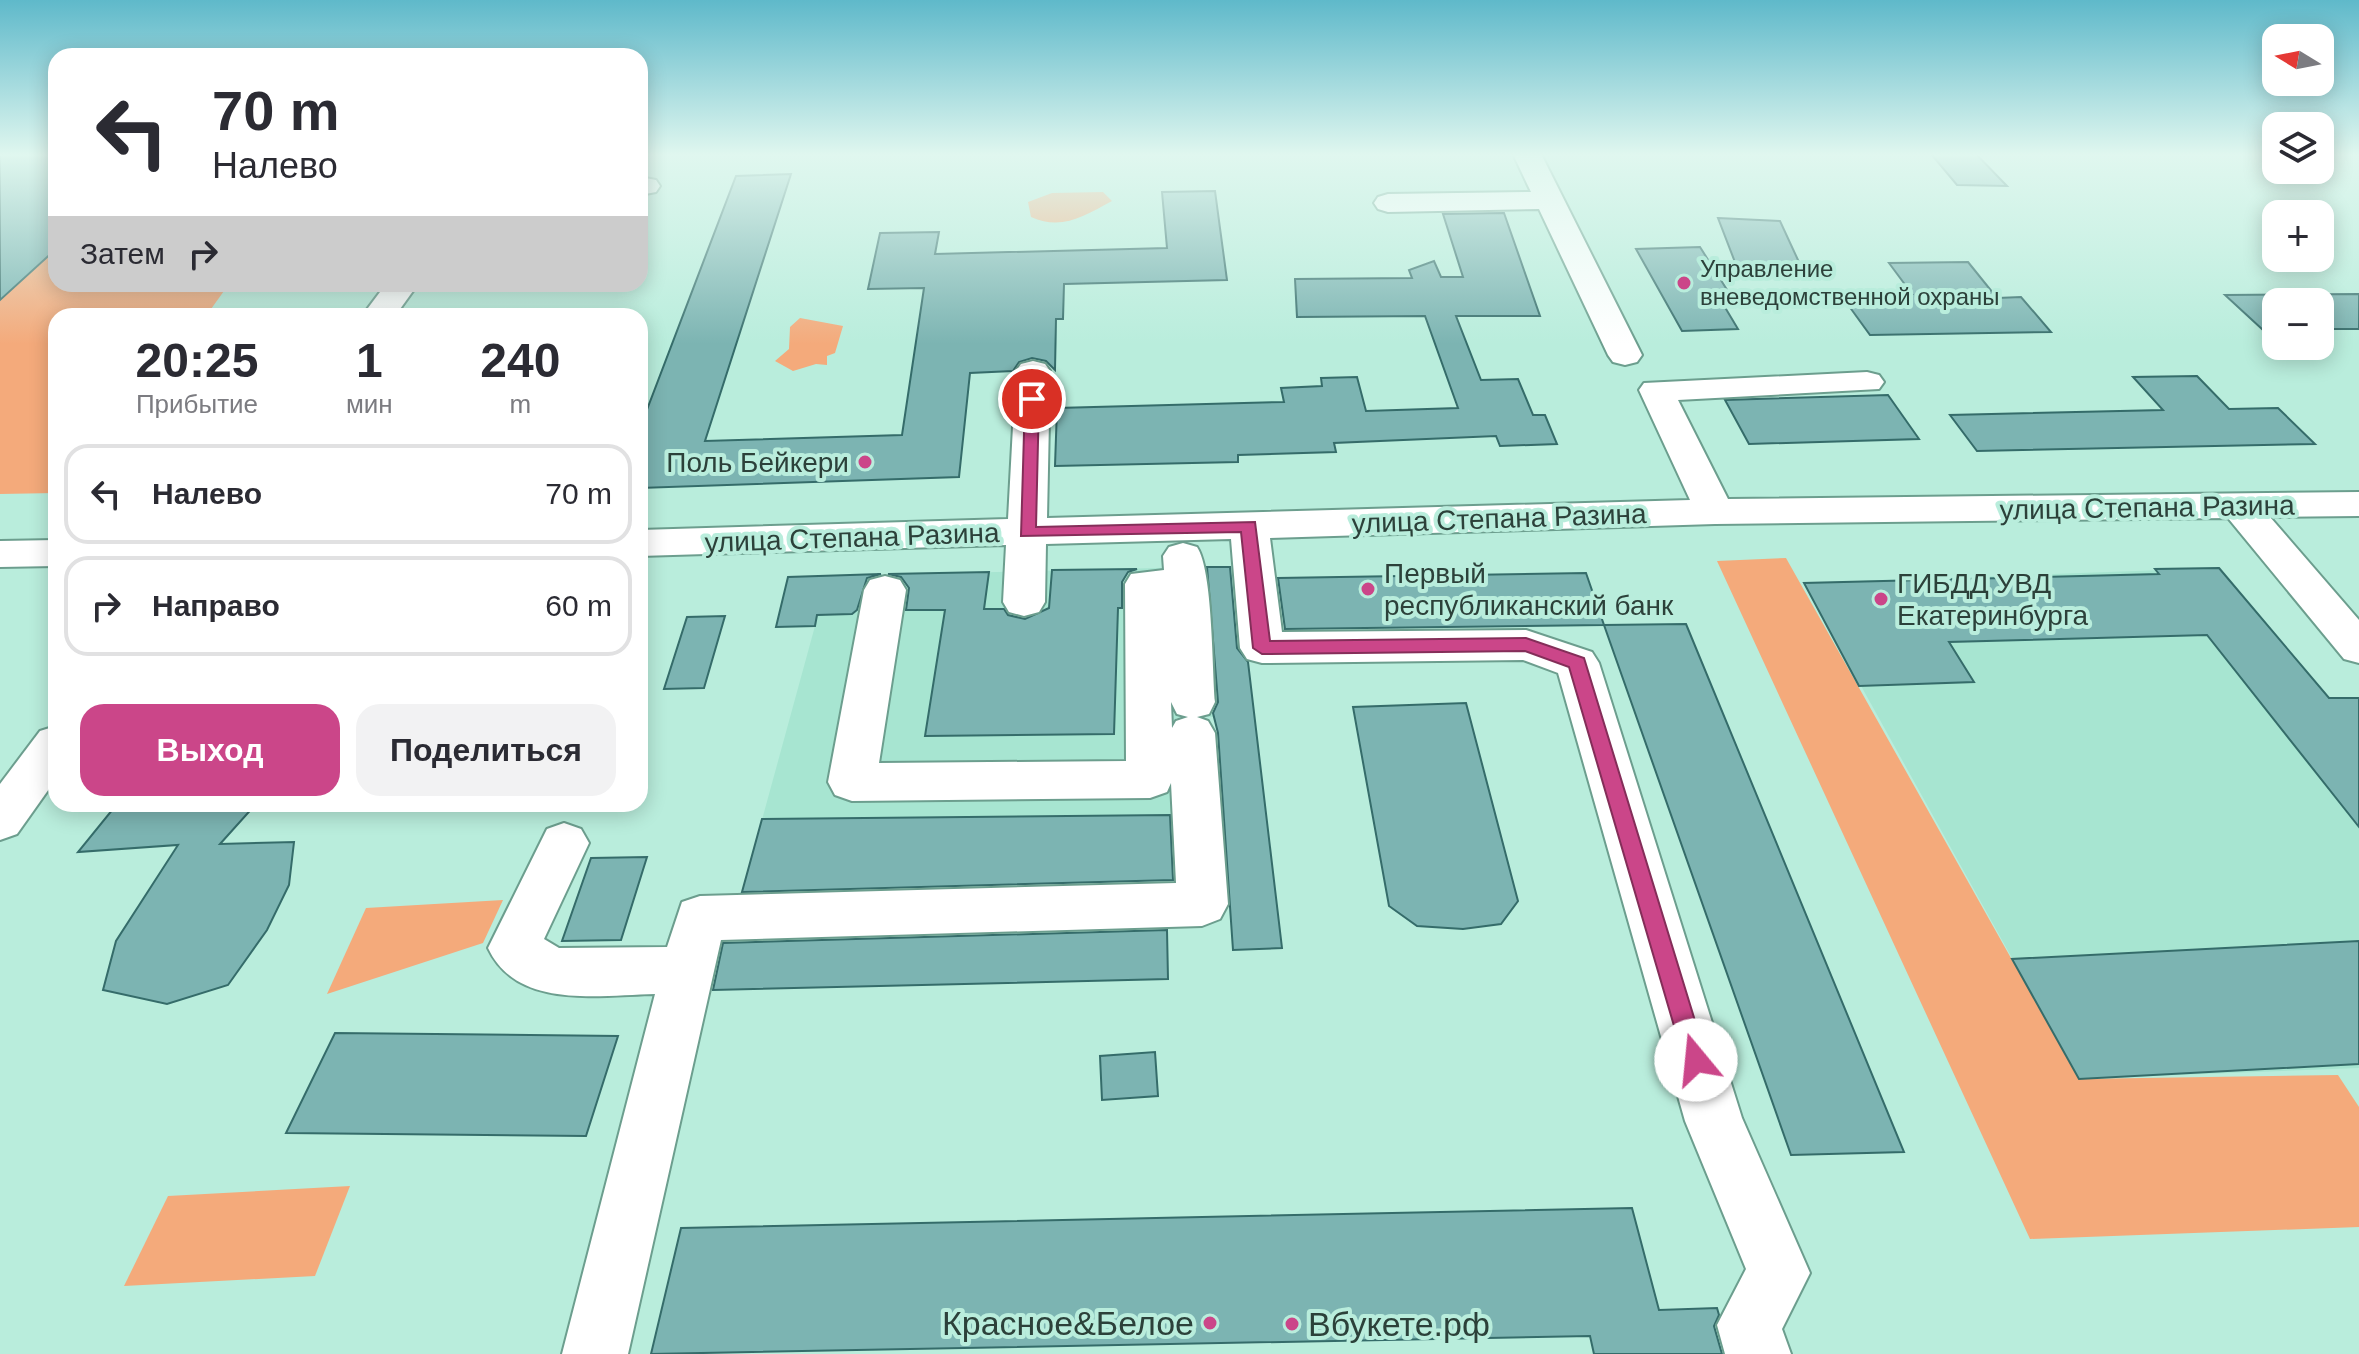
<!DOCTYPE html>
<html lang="ru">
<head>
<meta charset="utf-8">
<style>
  body { margin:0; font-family:Arial,sans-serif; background:#f2f2f3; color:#2b2b33; height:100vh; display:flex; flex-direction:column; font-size:30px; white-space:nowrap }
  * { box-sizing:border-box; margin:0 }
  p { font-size:26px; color:#7c7c81 }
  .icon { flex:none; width:44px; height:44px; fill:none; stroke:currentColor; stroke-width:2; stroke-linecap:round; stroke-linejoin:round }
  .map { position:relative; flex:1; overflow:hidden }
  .details { position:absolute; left:48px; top:308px; width:600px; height:504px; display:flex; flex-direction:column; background:#fff; border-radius:24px; box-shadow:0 4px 20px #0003 }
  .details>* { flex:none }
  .guide { position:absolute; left:48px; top:48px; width:600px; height:244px; border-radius:24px; box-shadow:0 4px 20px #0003; background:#fff; color:#2b2b33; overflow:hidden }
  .needle { width:52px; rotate:280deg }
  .tools { position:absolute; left:2262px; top:24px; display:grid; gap:16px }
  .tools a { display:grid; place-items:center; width:72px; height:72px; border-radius:16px; background:#fff; box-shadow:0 4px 20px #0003; font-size:40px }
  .pin { position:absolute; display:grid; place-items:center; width:68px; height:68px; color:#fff; margin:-34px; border:4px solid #fff; border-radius:50%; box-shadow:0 2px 8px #0007 }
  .me { position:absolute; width:88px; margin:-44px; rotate:343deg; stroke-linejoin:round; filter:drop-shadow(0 0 6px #0008) }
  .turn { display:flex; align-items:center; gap:28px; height:168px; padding:0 32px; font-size:36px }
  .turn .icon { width:104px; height:104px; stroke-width:2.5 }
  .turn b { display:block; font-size:56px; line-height:68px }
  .then { display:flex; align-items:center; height:76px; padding:0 32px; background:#0003; gap:16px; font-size:30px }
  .eta { display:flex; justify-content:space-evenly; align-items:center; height:136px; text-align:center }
  .eta b { font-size:48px; font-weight:600; line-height:56px }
  .action { display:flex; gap:16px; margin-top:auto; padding:16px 32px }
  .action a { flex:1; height:92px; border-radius:24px; background:#cb4689; color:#fff; font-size:32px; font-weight:600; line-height:92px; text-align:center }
  .action a+a { background:#f2f2f3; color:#2b2b33 }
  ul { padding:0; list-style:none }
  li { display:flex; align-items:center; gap:24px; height:100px; margin:0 16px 12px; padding:0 16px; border:4px solid #e1e1e2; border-radius:24px }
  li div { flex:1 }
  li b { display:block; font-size:30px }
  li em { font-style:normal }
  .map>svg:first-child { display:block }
  .built { fill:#a7e5d1 }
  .green { fill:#f4aa7b }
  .building { fill:#7cb4b2; stroke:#356c6a; stroke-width:2 }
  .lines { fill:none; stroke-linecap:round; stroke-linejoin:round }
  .minor-casing { stroke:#6c9e8e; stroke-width:4 }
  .minor { fill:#fff; fill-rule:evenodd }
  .route { fill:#cb4689; stroke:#842e59; stroke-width:2 }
  .poi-dot { fill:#cb4689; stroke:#b9eddc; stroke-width:3 }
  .labels { text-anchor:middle; stroke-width:8; stroke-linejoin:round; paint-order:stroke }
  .far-poi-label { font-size:24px; fill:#2c413a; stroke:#b9eddc; text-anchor:start }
  .poi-label { font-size:28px; fill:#2c413a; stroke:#b9eddc; text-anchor:start }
  .street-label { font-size:28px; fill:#2c413a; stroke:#b9eddc }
  .near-poi-label { font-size:34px; fill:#2c413a; stroke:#b9eddc; text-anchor:end }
</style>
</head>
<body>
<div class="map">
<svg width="2359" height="1354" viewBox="0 0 2359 1354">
  <rect width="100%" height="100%" fill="#b9eddc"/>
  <g class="built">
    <polygon points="1238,566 1252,701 1213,717 1176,718 1185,849 751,860 815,626 776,627 788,577"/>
    <polygon points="2219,568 2329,698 2359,698 2359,1068 2079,1079 1804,583"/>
  </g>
  <g class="green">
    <polygon points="0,154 56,154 56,284 229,284 206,316 56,316 56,493 0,494"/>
    <path d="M1103 192 1112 201C1084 216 1062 231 1031 217L1028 202 1052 193Z"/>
    <polygon points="800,318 843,326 835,353 827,356 827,365 816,364 793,371 775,361 789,349 790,327"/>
    <polygon points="1786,558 2079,1079 2338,1075 2359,1107 2359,1227 2030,1239 1717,561"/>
    <polygon points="503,900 483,943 327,994 366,908"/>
    <polygon points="350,1186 315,1276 124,1286 168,1196"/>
  </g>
  <g class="building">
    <polygon points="0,154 56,154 56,249 0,300"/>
    <polygon points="1931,154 1976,154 2007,186 1957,185"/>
    <polygon points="791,174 705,441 902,435 924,288 868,289 880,233 939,232 935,254 1167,248 1162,192 1215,191 1227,280 1064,284 1063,319 1056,319 1055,370 1046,361 1032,358 1019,362 1013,371 970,373 959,477 640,488 640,428 736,176"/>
    <polygon points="1504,213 1540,316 1456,316 1481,380 1518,379 1533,415 1545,415 1557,444 1500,446 1496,436 1334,443 1336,452 1238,455 1238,462 1055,466 1057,408 1284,402 1281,388 1322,386 1321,378 1357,377 1366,411 1458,408 1425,316 1297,317 1295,279 1412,278 1409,270 1434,261 1441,277 1463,277 1443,214"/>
    <polygon points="1718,218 1780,221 1804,273 1738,270"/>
    <polygon points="1700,247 1736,304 1723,304 1738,329 1682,331 1636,249"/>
    <polygon points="1968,262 1997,298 2021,297 2051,332 1870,335 1841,295 1912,294 1889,263"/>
    <polygon points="2359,294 2359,329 2320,329 2320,302 2276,302 2276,330 2263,330 2225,295"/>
    <polygon points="2197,376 2229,409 2278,408 2315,444 1977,451 1950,415 2163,410 2133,377"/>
    <polygon points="1888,395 1919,439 1749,444 1725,400"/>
    <polygon points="1207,567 1230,567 1237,648 1248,662 1282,948 1233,950 1218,733 1213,713 1218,702"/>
    <polygon points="2219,568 2329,698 2359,698 2359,827 2207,635 1949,642 1974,682 1859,686 1804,583 2159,574 2155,569"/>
    <polygon points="1137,569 1128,572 1122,582 1122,608 1118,608 1114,734 925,736 945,610 906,610 909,588 901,577 888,574 989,572 984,609 1004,609 1008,615 1025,619 1049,608 1052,570"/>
    <polygon points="1586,573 1604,625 1285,629 1278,578"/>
    <polygon points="881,574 867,578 857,610 852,614 817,615 815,626 776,627 788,577"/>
    <polygon points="725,616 704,688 664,689 687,617"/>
    <polygon points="1686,624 1904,1152 1791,1155 1604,625"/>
    <polygon points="1466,703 1518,901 1501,924 1463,929 1417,926 1389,906 1353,707"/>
    <polygon points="117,804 256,804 220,844 294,842 289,885 267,930 228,985 167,1004 103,990 116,941 178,845 78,852"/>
    <polygon points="1170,815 1173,880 742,892 762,819"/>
    <polygon points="647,857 621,940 562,941 591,858"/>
    <polygon points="1167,930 1168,979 713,990 723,943"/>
    <polygon points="2359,941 2359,1064 2079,1079 2012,959"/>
    <polygon points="335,1033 618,1036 586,1136 286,1133"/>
    <polygon points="1155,1052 1158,1096 1102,1100 1100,1056"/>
    <polygon points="1632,1208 1659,1310 1717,1308 1719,1315 1714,1326 1722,1354 1594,1354 1590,1336 651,1354 681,1228"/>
  </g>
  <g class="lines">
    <defs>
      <g id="minor">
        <polygon points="1513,154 1541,154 1642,355 1637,362 1625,365 1613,362 1608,355 1539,209 1388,212 1378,209 1374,203 1378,197 1388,194 1531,192"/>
        <polygon points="640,177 656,180 660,186 656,192 640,195"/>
        <polygon points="386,284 418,284 395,316 362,316"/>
        <polygon points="1033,361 1045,364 1050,371 1047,518 1690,500 1639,390 1644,383 1867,372 1879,375 1884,382 1879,389 1678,400 1728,499 2359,492 2359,516 2270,517 2359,620 2359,663 2344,659 2228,518 1715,524 1270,538 1282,632 1526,630 1592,652 1599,663 1742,1118 1810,1273 1782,1329 1791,1354 1725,1354 1717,1325 1746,1269 1685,1121 1558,673 1523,660 1262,663 1247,659 1240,648 1231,539 1046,544 1045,602 1039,612 1024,616 1009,612 1003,602 1006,545 640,556 640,530 1008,519 1016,371 1021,364"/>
        <polygon points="56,540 56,566 0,567 0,541"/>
        <path d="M1183 543 1197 547C1213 571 1212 667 1215 702L1209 714 1197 717 1208 721 1215 733 1228 904 1220 919 1202 926 721 940 628 1354H562L655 994C599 995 517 1010 488 948L547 829 564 823 581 829 589 843 544 939 559 948 667 947 682 902 700 896 1176 883 1171 783 1167 792 1150 798 852 801 835 795 828 782 864 590 870 580 885 576 900 580 906 590 879 763 1126 761 1125 584 1131 574 1164 570 1163 556 1169 547ZM1171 702 1177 714 1188 717 1176 721 1172 728Z"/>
        <polygon points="56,726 56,779 17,834 0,840 0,784 40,731"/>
      </g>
    </defs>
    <use href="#minor" class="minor-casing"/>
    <use href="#minor" class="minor"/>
  </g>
  <linearGradient id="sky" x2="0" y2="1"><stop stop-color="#5fb9ca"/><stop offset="0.45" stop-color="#e0f7ef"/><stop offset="1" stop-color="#e0f7ef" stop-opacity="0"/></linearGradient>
  <rect width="2359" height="344" fill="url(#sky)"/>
  <polygon class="route" points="1032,395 1039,399 1036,527 1255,522 1270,641 1526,638 1584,658 1707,1060 1704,1068 1696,1071 1687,1068 1684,1060 1569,667 1525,651 1262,654 1253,648 1241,532 1021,536 1025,399"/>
  <g class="poi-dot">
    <circle cx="1684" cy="283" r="8"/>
    <circle cx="865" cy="462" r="8"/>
    <circle cx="1368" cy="589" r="8"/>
    <circle cx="1881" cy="599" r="8"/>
    <circle cx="1210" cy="1323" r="8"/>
    <circle cx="1292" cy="1324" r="8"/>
  </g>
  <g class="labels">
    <g class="far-poi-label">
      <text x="1700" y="277">Управление<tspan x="1700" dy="28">вневедомственной охраны</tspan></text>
    </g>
    <g class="poi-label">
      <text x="849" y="472" text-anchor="end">Поль Бейкери</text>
      <text x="1384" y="583">Первый<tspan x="1384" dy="32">республиканский банк</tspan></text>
      <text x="1897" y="593">ГИБДД УВД<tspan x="1897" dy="32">Екатеринбурга</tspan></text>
    </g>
    <g class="street-label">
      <text transform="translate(2147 507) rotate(-1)" y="10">улица Степана Разина</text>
      <text transform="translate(1499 518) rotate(-2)" y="10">улица Степана Разина</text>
      <text transform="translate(852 537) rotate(-2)" y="10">улица Степана Разина</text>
    </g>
    <g class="near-poi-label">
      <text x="1194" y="1335">Красное&amp;Белое</text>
      <text x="1308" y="1336" text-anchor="start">Вбукете.рф</text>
    </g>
  </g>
</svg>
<div class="tools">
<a><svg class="needle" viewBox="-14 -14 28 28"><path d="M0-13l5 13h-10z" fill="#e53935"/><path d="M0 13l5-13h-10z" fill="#7c7c81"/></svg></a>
<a><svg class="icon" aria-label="layers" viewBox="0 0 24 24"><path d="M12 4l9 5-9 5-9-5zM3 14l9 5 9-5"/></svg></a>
<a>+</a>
<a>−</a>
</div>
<div class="pin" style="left:1032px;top:399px;background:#d93025"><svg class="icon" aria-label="arrive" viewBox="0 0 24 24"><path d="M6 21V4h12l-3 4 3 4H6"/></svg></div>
<svg class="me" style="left:1696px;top:1060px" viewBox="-20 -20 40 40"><circle r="19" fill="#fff"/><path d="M0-13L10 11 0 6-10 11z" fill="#cb4689"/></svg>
<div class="guide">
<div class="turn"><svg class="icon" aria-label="left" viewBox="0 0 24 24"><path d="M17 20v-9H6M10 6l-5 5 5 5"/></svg><div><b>70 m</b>Налево</div></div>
<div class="then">Затем<svg class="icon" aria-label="right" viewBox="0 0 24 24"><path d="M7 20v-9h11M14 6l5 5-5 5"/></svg></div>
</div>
<section class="details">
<div class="eta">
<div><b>20:25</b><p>Прибытие</p></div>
<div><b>1</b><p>мин</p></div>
<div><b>240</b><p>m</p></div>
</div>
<ul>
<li><svg class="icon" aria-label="left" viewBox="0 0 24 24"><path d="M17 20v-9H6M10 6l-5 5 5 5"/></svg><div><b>Налево</b></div><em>70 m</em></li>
<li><svg class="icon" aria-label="right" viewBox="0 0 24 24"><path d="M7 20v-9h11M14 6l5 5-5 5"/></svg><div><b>Направо</b></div><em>60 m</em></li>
</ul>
<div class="action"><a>Выход</a><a>Поделиться</a></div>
</section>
</div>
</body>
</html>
